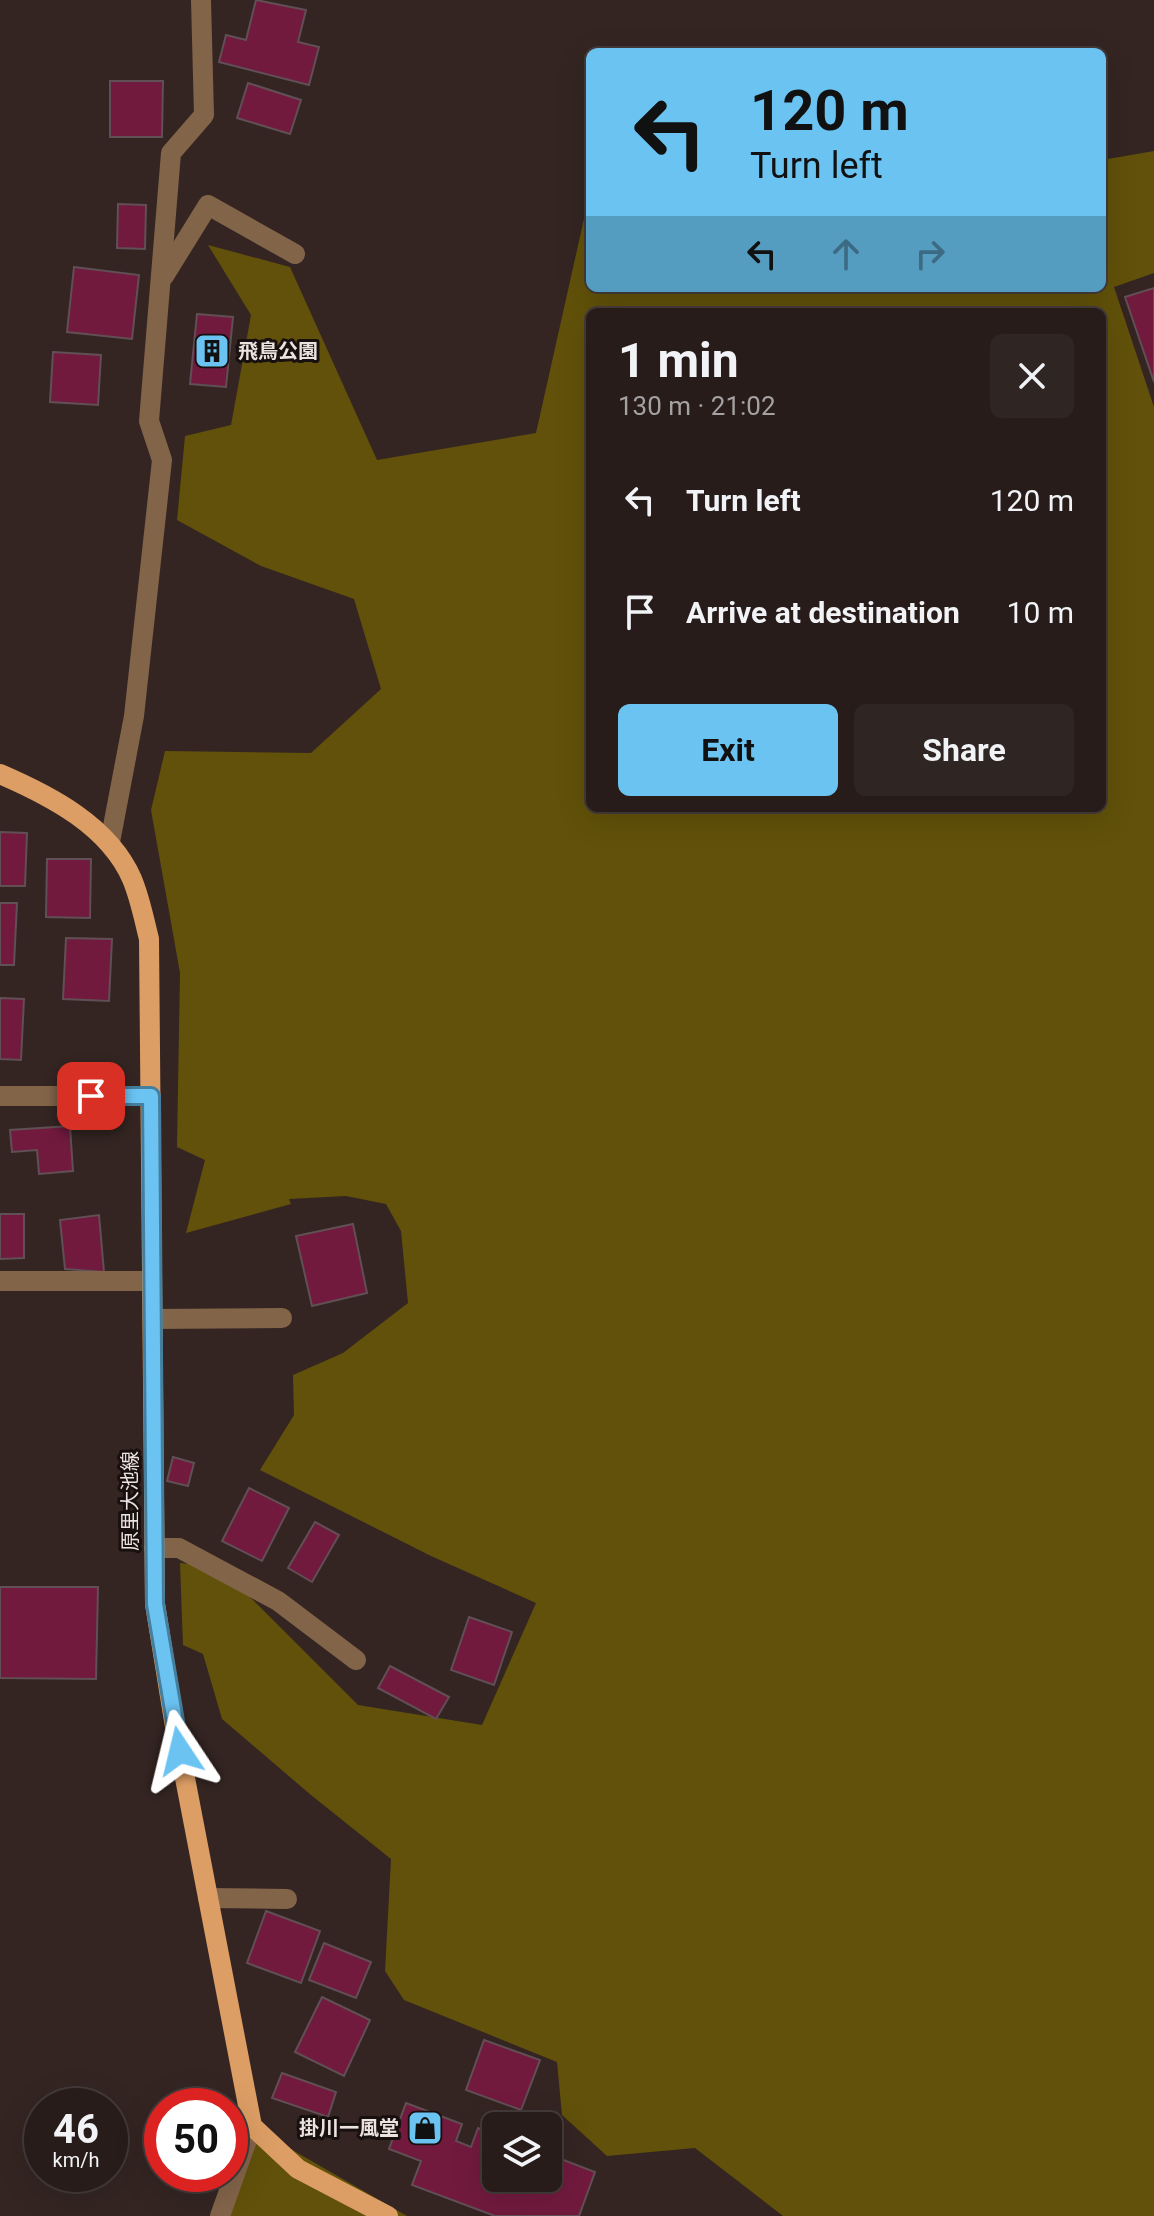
<!DOCTYPE html>
<html lang="en">
<head>
<meta charset="utf-8">
<style>
  body { margin:0; font-family:Roboto,"Noto Sans JP",sans-serif; background:#2f2523; color:#f1f3f6; height:100vh; display:flex; flex-direction:column; font-size:30px; white-space:nowrap }
  * { box-sizing:border-box; margin:0 }
  p { font-size:26px; color:#a4a1a2 }
  .icon { flex:none; width:44px; height:44px; fill:none; stroke:currentColor; stroke-width:2; stroke-linecap:round; stroke-linejoin:round }
  .map { position:relative; flex:1; overflow:hidden }
  .panel { position:absolute; left:586px; top:308px; width:520px; height:504px; display:flex; flex-direction:column; background:#271c1a; border-radius:12px; box-shadow:0 8px 32px #0002,0 0 0 2px #433a39 }
  .panel>* { flex:none }
  .top-card { position:absolute; left:586px; top:48px; width:520px; height:244px; border-radius:12px; box-shadow:0 8px 32px #0002,0 0 0 2px #433a39; background:#6bc3f2; color:#111; overflow:hidden }
  .buttons { position:absolute; left:482px; top:2112px; display:grid; gap:16px }
  .buttons a { display:grid; place-items:center; width:80px; height:80px; border-radius:12px; background:#271c1a; box-shadow:0 8px 32px #0002,0 0 0 2px #433a39; font-size:40px }
  .speed { position:absolute; left:24px; top:2088px; display:flex; gap:16px; font-size:40px; font-weight:700; text-align:center }
  .speed>* { display:grid; place-content:center; width:104px; height:104px; border-radius:50%; background:#271c1a; box-shadow:0 8px 32px #0002,0 0 0 2px #433a39; line-height:1 }
  .speed small { font-size:20px; font-weight:400 }
  .speed .limit { border:12px solid #d22; background:#fff; color:#111 }
  .pin { position:absolute; display:grid; place-items:center; width:68px; height:68px; color:#fff; margin:-34px; border-radius:16px; box-shadow:0 4px 12px #0006 }
  .me { position:absolute; width:88px; margin:-44px; rotate:350deg; stroke-linejoin:round; filter:drop-shadow(0 0 6px #0008) }
  .turn { display:flex; align-items:center; gap:28px; height:168px; padding:0 32px; font-size:36px }
  .turn .icon { width:104px; height:104px; stroke-width:2.5 }
  .turn b { display:block; font-size:56px; line-height:68px }
  .lanes { display:flex; align-items:center; height:76px; padding:0 32px; background:#0003; justify-content:center; gap:40px; direction:ltr }
  .lanes .off { opacity:.35 }
  .round { display:grid; place-items:center; flex:none; width:84px; height:84px; border-radius:12px; background:#2f2523 }
  .headline { display:flex; align-items:center; justify-content:space-between; height:136px; padding:0 32px }
  h1 { font-size:48px; font-weight:700; line-height:60px }
  .cta { display:flex; gap:16px; margin-top:auto; padding:16px 32px }
  .cta a { flex:1; height:92px; border-radius:12px; background:#6bc3f2; color:#111; font-size:32px; font-weight:700; line-height:92px; text-align:center }
  .cta a+a { background:#2f2523; color:#f1f3f6 }
  ul { padding:0; list-style:none }
  li { display:flex; align-items:center; gap:24px; height:112px; padding:0 32px }
  li div { flex:1 }
  li b { display:block; font-size:30px }
  li em { font-style:normal }
  .map>svg:first-child { display:block }
  .green { fill:#61510a; fill-rule:evenodd }
  .building { fill:#711a3e; stroke:#604f54; stroke-width:2 }
  .lines { fill:none; stroke-linecap:round; stroke-linejoin:round }
  .minor { stroke:#826449; stroke-width:20 }
  .major { stroke:#dc9e64; stroke-width:20 }
  .route-casing { stroke:#467f9d; stroke-width:20 }
  .route { stroke:#6bc3f2; stroke-width:14 }
  .labels { text-anchor:middle; stroke-width:6; stroke-linejoin:round; paint-order:stroke }
  .poi-label { font-size:20px; font-weight:bold; fill:#ece2e0; stroke:#17100e; text-anchor:start }
  .street-label { font-size:20px; fill:#ece2e0; stroke:#17100e }
</style>
</head>
<body>
<div class="map">
<svg width="1154" height="2216" viewBox="0 0 1154 2216">
  <rect width="100%" height="100%" fill="#342522"/>
  <g class="green">
    <path d="M1154 151V273L1114 287 1154 407V2216H783L695 2148 607 2156 562 2115 557 2062 404 2000 385 1971 391 1859 311 1795 222 1719 203 1654 183 1645 180 1563 208 1566 240 1587 358 1705 482 1725 536 1603 431 1556 260 1470 294 1415 293 1375 343 1353 408 1303 401 1231 386 1204 346 1196 289 1199 291 1204 186 1233 205 1160 177 1147 180 973 151 810 165 751 311 753 381 689 354 599 261 566 177 520 185 436 231 425 251 315 208 245 290 267 377 460 536 433 590 192V288H1102V160ZM590 312H1102V808H590Z"/>
    <polygon points="256,2129 407,2216 224,2216"/>
  </g>
  <g class="building">
    <polygon points="256,0 306,10 298,42 319,47 309,85 219,62 226,35 246,40"/>
    <polygon points="110,81 163,81 162,137 110,137"/>
    <polygon points="248,83 301,100 290,134 237,118"/>
    <polygon points="118,204 146,205 145,249 117,248"/>
    <polygon points="74,267 139,275 132,339 67,332"/>
    <polygon points="1154,288 1154,382 1125,297"/>
    <polygon points="197,314 233,317 226,387 190,384"/>
    <polygon points="53,352 101,355 98,405 50,402"/>
    <polygon points="0,832 27,833 25,886 0,886"/>
    <polygon points="47,859 91,859 90,918 46,917"/>
    <polygon points="0,903 17,903 14,965 0,965"/>
    <polygon points="66,938 112,939 109,1001 63,999"/>
    <polygon points="0,998 24,999 21,1060 0,1059"/>
    <polygon points="70,1126 73,1171 39,1174 37,1150 12,1152 10,1130"/>
    <polygon points="0,1214 24,1214 24,1258 0,1259"/>
    <polygon points="99,1215 104,1272 65,1269 60,1220"/>
    <polygon points="353,1224 367,1293 312,1306 296,1236"/>
    <polygon points="173,1457 194,1463 188,1486 167,1481"/>
    <polygon points="249,1488 289,1508 262,1561 222,1541"/>
    <polygon points="315,1522 339,1535 312,1582 288,1568"/>
    <polygon points="0,1587 98,1587 96,1679 0,1678"/>
    <polygon points="469,1617 512,1632 494,1685 451,1670"/>
    <polygon points="390,1666 449,1697 436,1719 378,1688"/>
    <polygon points="266,1911 320,1931 301,1983 247,1963"/>
    <polygon points="324,1943 371,1962 356,1998 309,1980"/>
    <polygon points="322,1997 370,2020 344,2076 295,2052"/>
    <polygon points="484,2040 540,2060 521,2110 466,2090"/>
    <polygon points="282,2073 336,2092 328,2117 272,2098"/>
    <polygon points="406,2103 462,2124 456,2141 471,2147 478,2128 496,2135 496,2178 548,2178 548,2154 595,2172 579,2216 495,2216 412,2185 421,2161 389,2149"/>
  </g>
  <g class="lines">
    <g class="minor">
      <polyline points="164,276 208,205 295,254"/>
      <polyline points="110,842 134,716 162,460 149,421 171,153 204,115 201,0"/>
      <polyline points="0,1096 151,1096"/>
      <polyline points="0,1281 152,1281"/>
      <polyline points="153,1319 282,1318"/>
      <polyline points="154,1548 179,1548 278,1601 356,1660"/>
      <polyline points="208,1898 287,1899"/>
      <polyline points="220,2216 252,2126"/>
    </g>
    <path class="major" d="M0 774C51 796 109 826 132 879 140 898 144 919 149 939L155 1604 174 1721 252 2126 298 2169 388 2216"/>
  </g>
  <g class="lines">
    <defs>
      <polyline id="route" points="91,1096 151,1096 155,1604 180,1751"/>
    </defs>
    <use href="#route" class="route-casing"/>
    <use href="#route" class="route"/>
  </g>
  <defs>
    <symbol id="building-square" viewBox="-11 -11 22 22"><rect x="-9" y="-9" width="18" height="18" rx="4" fill="#6bc3f2" stroke="#17100e"/><path d="M-4-6H4V6H1V3H-1V6H-4ZM-2.5-4.3h1.7v1.8h-1.7ZM.8-4.3h1.7v1.8H.8ZM-2.5-1h1.7V.8h-1.7ZM.8-1h1.7V.8H.8Z" fill="#111"/></symbol>
    <symbol id="shop-square" viewBox="-11 -11 22 22"><rect x="-9" y="-9" width="18" height="18" rx="4" fill="#6bc3f2" stroke="#17100e"/><path d="M-5-2.5h2.3a2.7 3.5 0 0 1 5.4 0H5L5.5 6h-11ZM-1.5-2.5h3a1.5 2.3 0 0 0-3 0Z" fill="#111"/></symbol>
  </defs>
  <g fill-rule="evenodd">
    <use href="#building-square" x="192" y="331" width="40" height="40"/>
    <use href="#shop-square" x="405" y="2108" width="40" height="40"/>
  </g>
  <g class="labels">
    <g class="poi-label">
      <text x="238" y="358">飛鳥公園</text>
      <text x="399" y="2135" text-anchor="end">掛川一風堂</text>
    </g>
    <g class="street-label">
      <text transform="translate(130 1501) rotate(-90)" y="7">原里大池線</text>
    </g>
  </g>
</svg>
<div class="buttons">
<a><svg class="icon" aria-label="layers" viewBox="0 0 24 24"><path d="M12 4l9 5-9 5-9-5zM3 14l9 5 9-5"/></svg></a>
</div>
<div class="speed"><div>46<small>km/h</small></div><div class="limit">50</div></div>
<div class="pin" style="left:91px;top:1096px;background:#d93025"><svg class="icon" aria-label="arrive" viewBox="0 0 24 24"><path d="M6 21V4h12l-3 4 3 4H6"/></svg></div>
<svg class="me" style="left:180px;top:1751px" viewBox="-20 -20 40 40"><path d="M0-17L14 15 0 8-14 15z" fill="#6bc3f2" stroke="#fff" stroke-width="4"/></svg>
<div class="top-card">
<div class="turn"><svg class="icon" aria-label="left" viewBox="0 0 24 24"><path d="M17 20v-9H6M10 6l-5 5 5 5"/></svg><div><b>120 m</b>Turn left</div></div>
<div class="lanes"><svg class="icon" aria-label="left" viewBox="0 0 24 24"><path d="M17 20v-9H6M10 6l-5 5 5 5"/></svg><svg class="icon off" aria-label="ahead" viewBox="0 0 24 24"><path d="M12 20V5M6 11l6-6 6 6"/></svg><svg class="icon off" aria-label="right" viewBox="0 0 24 24"><path d="M7 20v-9h11M14 6l5 5-5 5"/></svg></div>
</div>
<section class="panel">
<div class="headline"><div><h1>1 min</h1><p>130 m · 21:02</p></div><a class="round"><svg class="icon" aria-label="close" viewBox="0 0 24 24"><path d="M6 6l12 12M18 6L6 18"/></svg></a></div>
<ul>
<li><svg class="icon" aria-label="left" viewBox="0 0 24 24"><path d="M17 20v-9H6M10 6l-5 5 5 5"/></svg><div><b>Turn left</b></div><em>120 m</em></li>
<li><svg class="icon" aria-label="arrive" viewBox="0 0 24 24"><path d="M6 21V4h12l-3 4 3 4H6"/></svg><div><b>Arrive at destination</b></div><em>10 m</em></li>
</ul>
<div class="cta"><a>Exit</a><a>Share</a></div>
</section>
</div>
</body>
</html>
